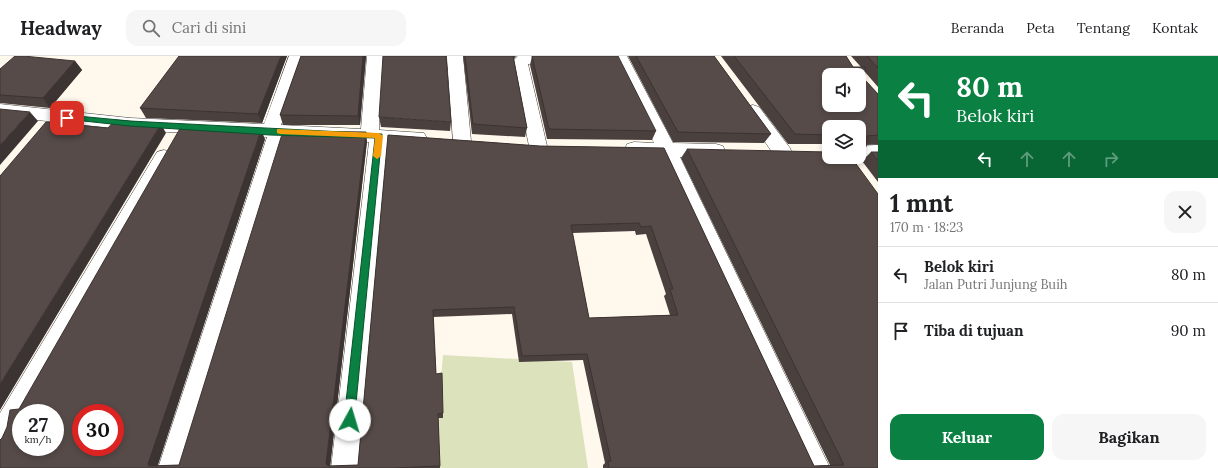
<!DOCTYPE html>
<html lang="id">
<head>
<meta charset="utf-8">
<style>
  body { margin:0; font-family:Lora,serif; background:#f6f6f6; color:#202124; height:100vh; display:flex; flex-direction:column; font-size:15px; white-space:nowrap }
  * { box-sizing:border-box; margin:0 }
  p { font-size:13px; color:#757577 }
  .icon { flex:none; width:22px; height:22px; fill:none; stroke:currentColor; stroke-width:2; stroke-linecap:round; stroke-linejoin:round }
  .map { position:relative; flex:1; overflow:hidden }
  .details { display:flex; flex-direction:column; background:#fff; width:340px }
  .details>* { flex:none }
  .hud { background:#0b8043; color:#fff; overflow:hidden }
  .buttons { position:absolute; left:822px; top:12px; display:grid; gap:8px }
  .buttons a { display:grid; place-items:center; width:44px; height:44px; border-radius:8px; background:#fff; box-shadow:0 2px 6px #0003; font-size:20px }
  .speed { position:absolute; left:12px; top:348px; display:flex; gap:8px; font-size:20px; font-weight:700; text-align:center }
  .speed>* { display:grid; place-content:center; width:52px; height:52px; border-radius:50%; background:#fff; box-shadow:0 2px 6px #0003; line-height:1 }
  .speed small { font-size:10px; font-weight:400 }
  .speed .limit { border:6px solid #d22; background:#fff; color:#111 }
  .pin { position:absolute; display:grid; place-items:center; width:34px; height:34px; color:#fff; margin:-17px; border-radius:8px; box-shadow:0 2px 6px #0006 }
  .me { position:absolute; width:44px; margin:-22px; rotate:6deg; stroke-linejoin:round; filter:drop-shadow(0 0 3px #0008) }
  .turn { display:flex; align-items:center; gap:14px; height:84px; padding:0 12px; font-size:18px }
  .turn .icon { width:52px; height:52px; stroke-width:2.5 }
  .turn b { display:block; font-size:28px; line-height:34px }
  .lanes { display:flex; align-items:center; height:38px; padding:0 12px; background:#0003; justify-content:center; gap:20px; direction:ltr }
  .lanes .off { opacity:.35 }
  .round { display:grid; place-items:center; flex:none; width:42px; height:42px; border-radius:12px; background:#f6f6f6 }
  .head { display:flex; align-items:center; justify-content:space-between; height:68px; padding:0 12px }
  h1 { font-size:24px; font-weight:700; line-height:30px }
  .button { display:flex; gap:8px; margin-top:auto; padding:8px 12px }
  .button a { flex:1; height:46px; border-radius:12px; background:#0b8043; color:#fff; font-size:16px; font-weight:700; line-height:46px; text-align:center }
  .button a+a { background:#f6f6f6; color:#202124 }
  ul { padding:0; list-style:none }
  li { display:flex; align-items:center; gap:12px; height:56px; padding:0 12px; border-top:1px solid #e0e0e0 }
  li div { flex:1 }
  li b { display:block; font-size:15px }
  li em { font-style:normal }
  header { display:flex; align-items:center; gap:24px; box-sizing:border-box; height:56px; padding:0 20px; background:#fff; border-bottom:1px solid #e0e0e0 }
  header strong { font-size:19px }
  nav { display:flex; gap:22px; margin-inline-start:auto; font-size:14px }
  .search { width:280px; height:36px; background:#f6f6f6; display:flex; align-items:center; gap:10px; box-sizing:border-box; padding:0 14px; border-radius:12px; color:#757577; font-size:15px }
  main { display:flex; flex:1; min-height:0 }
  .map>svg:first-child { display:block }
  .cemetery { fill:#dce2bc }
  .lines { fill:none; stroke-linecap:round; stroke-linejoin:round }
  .minor-casing { stroke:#404040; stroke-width:1 }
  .minor { fill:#fff; fill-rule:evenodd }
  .wall { fill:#4a403e; fill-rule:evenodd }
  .shaded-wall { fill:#3c3432 }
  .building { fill:#564b48; stroke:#3c3432; fill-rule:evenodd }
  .route { fill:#0b8043; stroke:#07532c }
  .slow { fill:#f59e0b }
</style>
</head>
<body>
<header>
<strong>Headway</strong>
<div class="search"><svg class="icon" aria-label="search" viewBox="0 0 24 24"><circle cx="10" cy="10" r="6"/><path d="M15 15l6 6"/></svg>Cari di sini</div>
<nav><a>Beranda</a><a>Peta</a><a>Tentang</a><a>Kontak</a></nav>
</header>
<main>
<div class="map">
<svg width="878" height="412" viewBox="0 0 878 412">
  <rect width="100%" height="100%" fill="#fff8ec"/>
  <polygon class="cemetery" points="443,299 572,306 588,412 433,412"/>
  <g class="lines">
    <defs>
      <g id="minor">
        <polygon points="289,0 305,0 281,69 361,73 367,0 383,0 379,74 424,77 427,82 424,87 418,88 388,87 359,412 331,412 369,86 285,82 186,412 158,412 267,81 130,74 0,60 0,48 130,62 264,68"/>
        <polygon points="447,0 463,0 471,85 469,90 462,91 455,90 453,85"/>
        <path d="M518 0H567C560 11 540 7 528 8L547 90 545 95 538 97 531 95 529 90 512 6Z"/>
        <polygon points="611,0 627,0 673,87 716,88 723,90 725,95 723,100 716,102 680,101 830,412 802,412 661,100 634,100 627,98 625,93 627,88 634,86 654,87"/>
        <polygon points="753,49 759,51 790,92 792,97 790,102 783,104 776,102 744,55 747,51"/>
        <polygon points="878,89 878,103 859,104 852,101 859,101 859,90"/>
        <path d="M164 94 171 96 173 101 30 357H21C21 374 17 389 0 397V357L157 96Z"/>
      </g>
    </defs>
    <use href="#minor" class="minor-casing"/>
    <use href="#minor" class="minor"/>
  </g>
  <g class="wall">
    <polygon points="287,0 262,67 146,62 140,52"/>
    <polygon points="301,0 366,0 360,69 283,69 280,59"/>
    <polygon points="463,0 516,0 514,3 527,72 525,81 472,78"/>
    <polygon points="532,0 656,75 652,84 547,83 530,9"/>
    <polygon points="628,0 714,0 771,78 764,87 673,86"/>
    <polygon points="721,0 846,0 853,11 861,11 851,0 878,0 878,31 865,16 865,24 878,38 878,88 866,89 866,91 859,98 859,71 829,71 829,88 788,88"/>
    <polygon points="75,5 82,14 50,52 0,47 0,13"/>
    <polygon points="379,61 451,66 450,75 381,71"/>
    <path d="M388 79 540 90 664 92 814 410 830 409 681 102 687 93 878 412H603V409L605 407 583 304 519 306 512 258 433 261 436 318 443 357V362H438L440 412H0L2 382 19 353 265 83 157 410 179 409 367 85 330 410 358 409ZM635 175 636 179 646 178 666 238 664 240 670 259 589 262 572 177Z"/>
    <polygon points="871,96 878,96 878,126 862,105"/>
  </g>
  <g class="shaded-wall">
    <polygon points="281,0 287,0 262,67 258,58"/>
    <polygon points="363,0 366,0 360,69 358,60"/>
    <polygon points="75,5 82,14 50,52 43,42"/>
    <polygon points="30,56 38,65 0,109 0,89"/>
    <polygon points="161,68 166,77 0,354 0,328"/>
    <polygon points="261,74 265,83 157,412 149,410 148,408"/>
    <polygon points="366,76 367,85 330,412 326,408"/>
  </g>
  <g class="building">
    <polygon points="15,0 23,0 75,5 43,42 0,39 0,13"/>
    <polygon points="179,0 281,0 258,58 140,52"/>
    <polygon points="301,0 363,0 358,60 280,59"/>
    <polygon points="383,0 446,0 451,66 379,61"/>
    <polygon points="465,0 513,0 527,72 473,68"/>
    <polygon points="532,0 618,0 656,75 549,73"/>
    <polygon points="636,0 714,0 771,78 678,76"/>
    <path d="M734 0H846L853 11H865V24L878 38V79L867 80 866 91H859V71H829V79L795 78ZM829 19H859V49H829Z"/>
    <polygon points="867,0 878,0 878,12"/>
    <polygon points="0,53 30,56 0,89"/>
    <polygon points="115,64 161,68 0,328 0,120 46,66 108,72"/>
    <path d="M182 69 261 74 148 408 149 410 179 409 283 75 366 76 326 408 328 410 358 409 388 79 540 90 664 92 814 410 844 409 687 93 829 96V101H851L878 138V412H609L608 405H611L587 298 522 300 514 251 433 254 436 318 442 317 443 357 438 358 440 410 393 412H0V384L2 382 7 371 10 354 19 353ZM639 167 641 171 651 170 673 233H670L678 259 589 262 571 169ZM21 357H55V391H21ZM81 357H115V391H81Z"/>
    <polygon points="871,96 878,96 878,105"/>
  </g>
  <polygon class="route" points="67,59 130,65 382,78 354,368 350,370 346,368 344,364 375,82 270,79 130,70 65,63 64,62"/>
  <polygon class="slow" points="277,73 379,77 383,80 381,100 377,103 373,100 375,82 280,78 277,77"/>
</svg>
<div class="buttons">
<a><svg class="icon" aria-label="sound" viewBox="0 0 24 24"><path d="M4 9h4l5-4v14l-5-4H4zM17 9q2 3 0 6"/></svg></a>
<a><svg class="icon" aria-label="layers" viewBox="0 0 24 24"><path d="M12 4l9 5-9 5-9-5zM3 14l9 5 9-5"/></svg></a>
</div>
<div class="speed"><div>27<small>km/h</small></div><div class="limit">30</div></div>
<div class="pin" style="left:67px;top:62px;background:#d93025"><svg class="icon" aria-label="arrive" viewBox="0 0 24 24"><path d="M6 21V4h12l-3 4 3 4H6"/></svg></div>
<svg class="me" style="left:350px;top:364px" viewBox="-20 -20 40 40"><circle r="19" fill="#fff"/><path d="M0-13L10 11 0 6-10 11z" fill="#0b8043"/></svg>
</div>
<section class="details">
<div class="hud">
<div class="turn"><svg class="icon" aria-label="left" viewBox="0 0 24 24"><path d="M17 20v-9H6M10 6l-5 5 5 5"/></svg><div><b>80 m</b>Belok kiri</div></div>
<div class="lanes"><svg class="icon" aria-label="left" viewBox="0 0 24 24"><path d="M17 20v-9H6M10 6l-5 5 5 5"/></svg><svg class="icon off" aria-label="ahead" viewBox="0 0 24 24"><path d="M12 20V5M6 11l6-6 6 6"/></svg><svg class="icon off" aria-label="ahead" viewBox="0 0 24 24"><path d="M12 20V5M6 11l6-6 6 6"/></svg><svg class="icon off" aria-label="right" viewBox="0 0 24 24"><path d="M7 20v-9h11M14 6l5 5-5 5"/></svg></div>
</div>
<div class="head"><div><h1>1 mnt</h1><p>170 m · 18:23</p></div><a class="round"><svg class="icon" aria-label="close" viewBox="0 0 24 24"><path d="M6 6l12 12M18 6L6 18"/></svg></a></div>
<ul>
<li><svg class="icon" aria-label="left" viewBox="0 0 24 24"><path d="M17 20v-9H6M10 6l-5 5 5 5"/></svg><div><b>Belok kiri</b><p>Jalan Putri Junjung Buih</p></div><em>80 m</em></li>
<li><svg class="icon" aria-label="arrive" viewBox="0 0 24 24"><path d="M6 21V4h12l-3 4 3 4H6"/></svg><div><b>Tiba di tujuan</b></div><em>90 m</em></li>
</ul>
<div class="button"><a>Keluar</a><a>Bagikan</a></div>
</section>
</main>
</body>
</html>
